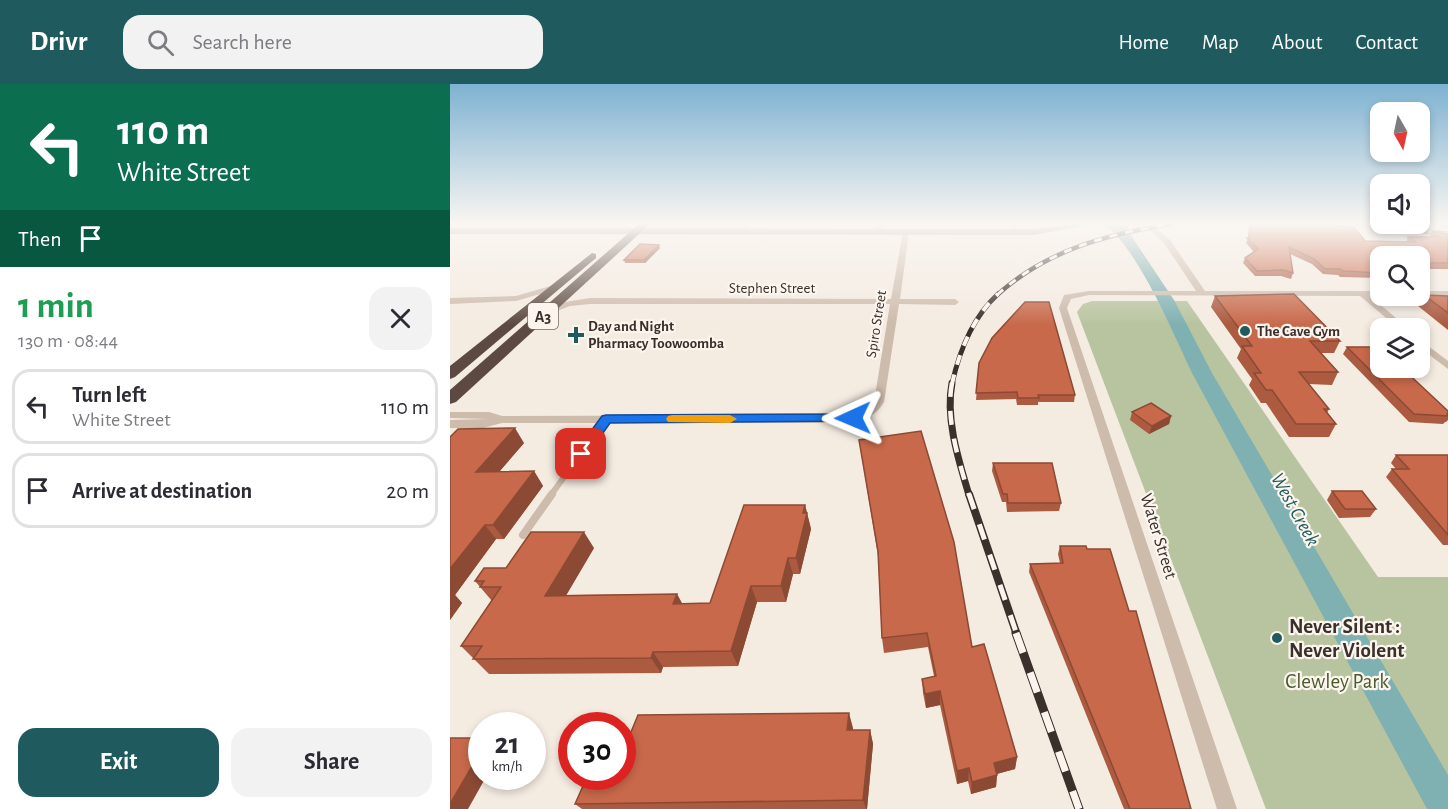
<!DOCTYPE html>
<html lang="en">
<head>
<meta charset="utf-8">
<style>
  body { margin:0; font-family:"Alegreya Sans",sans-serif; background:#f2f2f3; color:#2b2b33; height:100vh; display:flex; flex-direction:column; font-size:22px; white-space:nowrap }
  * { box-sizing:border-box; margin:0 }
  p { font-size:20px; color:#7c7c81 }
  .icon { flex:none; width:33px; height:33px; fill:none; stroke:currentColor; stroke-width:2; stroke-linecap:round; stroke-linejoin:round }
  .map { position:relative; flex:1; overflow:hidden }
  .drawer { display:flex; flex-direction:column; background:#fff; width:450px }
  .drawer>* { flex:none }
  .top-card { background:#0b6e4f; color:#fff; overflow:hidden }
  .needle { width:39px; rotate:171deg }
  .fabs { position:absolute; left:920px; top:18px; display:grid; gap:12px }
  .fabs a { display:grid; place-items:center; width:60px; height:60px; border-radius:12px; background:#fff; box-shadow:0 3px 9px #0003; font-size:30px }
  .speed { position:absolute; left:18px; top:628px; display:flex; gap:12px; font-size:30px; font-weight:700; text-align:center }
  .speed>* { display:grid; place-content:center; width:78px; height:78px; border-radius:50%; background:#fff; box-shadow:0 3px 9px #0003; line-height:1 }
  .speed small { font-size:15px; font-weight:400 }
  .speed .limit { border:9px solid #d22; background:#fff; color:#111 }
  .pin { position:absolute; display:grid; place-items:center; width:51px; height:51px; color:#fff; margin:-26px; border-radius:12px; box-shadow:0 3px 9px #0006 }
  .me { position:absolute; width:66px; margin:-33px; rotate:269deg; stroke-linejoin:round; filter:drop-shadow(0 0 4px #0008) }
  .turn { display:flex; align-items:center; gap:21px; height:126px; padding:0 18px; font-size:27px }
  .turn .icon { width:78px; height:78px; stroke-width:2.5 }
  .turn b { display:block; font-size:42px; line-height:51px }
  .then { display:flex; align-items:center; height:57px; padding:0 18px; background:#0003; gap:12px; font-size:22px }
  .round { display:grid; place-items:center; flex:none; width:63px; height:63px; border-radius:18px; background:#f2f2f3 }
  .head { display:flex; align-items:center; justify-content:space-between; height:102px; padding:0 18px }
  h1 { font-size:36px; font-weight:700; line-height:45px; color:#1e9e55 }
  .action { display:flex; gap:12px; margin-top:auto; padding:12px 18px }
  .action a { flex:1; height:69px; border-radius:18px; background:#1f5a5e; color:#fff; font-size:24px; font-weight:700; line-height:69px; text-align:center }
  .action a+a { background:#f2f2f3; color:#2b2b33 }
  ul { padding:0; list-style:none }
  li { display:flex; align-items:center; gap:18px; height:75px; margin:0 12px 9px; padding:0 6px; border:3px solid #e1e1e2; border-radius:18px }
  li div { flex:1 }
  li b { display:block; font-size:22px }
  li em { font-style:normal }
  header { display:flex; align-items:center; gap:36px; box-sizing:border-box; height:84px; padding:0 30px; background:#1f5a5e; color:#fff }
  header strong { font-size:28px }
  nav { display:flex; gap:33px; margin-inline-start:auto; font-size:21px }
  .search { width:420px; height:54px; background:#f2f2f3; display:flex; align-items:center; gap:15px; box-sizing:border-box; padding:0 21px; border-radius:18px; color:#7c7c81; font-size:22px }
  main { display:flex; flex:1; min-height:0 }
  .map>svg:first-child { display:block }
  .green { fill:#b8c4a0 }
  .water { fill:#7fb0b2 }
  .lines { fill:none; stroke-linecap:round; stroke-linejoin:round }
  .lane-far1 { stroke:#cdbbac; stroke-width:6 }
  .lane { stroke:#cdbbac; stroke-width:8 }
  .street { fill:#cdbbac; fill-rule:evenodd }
  .secondary { fill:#a18a7d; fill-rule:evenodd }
  .highway { fill:#5c4a42; fill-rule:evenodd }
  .rail-far4-casing { stroke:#3b302b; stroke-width:4.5 }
  .rail-far3-casing { stroke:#3b302b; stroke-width:5 }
  .rail-far2-casing { stroke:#3b302b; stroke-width:7 }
  .rail-far1-casing { stroke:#3b302b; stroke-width:8 }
  .rail-casing { stroke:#3b302b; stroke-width:9 }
  .rail-far4 { stroke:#fbf5ee; stroke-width:3; stroke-dasharray:8; stroke-linecap:butt }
  .rail-far3 { stroke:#fbf5ee; stroke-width:4; stroke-dasharray:10; stroke-linecap:butt }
  .rail-far2 { stroke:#fbf5ee; stroke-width:4.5; stroke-dasharray:14; stroke-linecap:butt }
  .rail-far1 { stroke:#fbf5ee; stroke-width:5; stroke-dasharray:16; stroke-linecap:butt }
  .rail { stroke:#fbf5ee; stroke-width:7; stroke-dasharray:21; stroke-linecap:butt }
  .wall { fill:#ac5a40 }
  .shaded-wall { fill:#8c4a34 }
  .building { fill:#c8694b; stroke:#8c4a34; stroke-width:1.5 }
  .route { fill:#1a73e8; stroke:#114b97; stroke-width:1.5 }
  .slow { fill:#f59e0b }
  .poi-dot { fill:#1f5a5e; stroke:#fbf5ee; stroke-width:2 }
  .labels { text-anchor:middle; stroke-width:4.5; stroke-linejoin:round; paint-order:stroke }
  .far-street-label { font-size:15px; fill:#3b302b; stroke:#fbf5ee }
  .far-poi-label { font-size:15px; font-weight:bold; fill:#3b302b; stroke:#fbf5ee; text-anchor:start }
  .shield { fill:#fbf5ee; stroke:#756b66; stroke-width:1.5 }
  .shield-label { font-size:16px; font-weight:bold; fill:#3b302b }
  .street-label { font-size:18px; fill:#3b302b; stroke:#fbf5ee }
  .water-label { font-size:20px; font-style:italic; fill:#1f5a5e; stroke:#fbf5ee }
  .near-poi-label { font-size:21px; font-weight:bold; fill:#3b302b; stroke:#fbf5ee; text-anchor:start }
  .near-park-label { font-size:21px; fill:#4a5a2e; stroke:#fbf5ee }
</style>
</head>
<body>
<header>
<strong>Drivr</strong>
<div class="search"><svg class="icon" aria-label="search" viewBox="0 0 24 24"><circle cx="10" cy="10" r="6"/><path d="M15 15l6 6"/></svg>Search here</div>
<nav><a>Home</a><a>Map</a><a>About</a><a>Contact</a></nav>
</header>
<main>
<section class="drawer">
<div class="top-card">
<div class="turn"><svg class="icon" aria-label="left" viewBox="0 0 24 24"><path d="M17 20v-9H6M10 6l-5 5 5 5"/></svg><div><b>110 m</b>White Street</div></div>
<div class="then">Then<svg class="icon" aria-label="arrive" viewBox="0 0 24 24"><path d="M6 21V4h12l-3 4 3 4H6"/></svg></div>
</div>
<div class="head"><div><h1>1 min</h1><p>130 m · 08:44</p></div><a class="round"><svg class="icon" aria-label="close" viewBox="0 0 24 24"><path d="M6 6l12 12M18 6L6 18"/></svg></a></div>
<ul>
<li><svg class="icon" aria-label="left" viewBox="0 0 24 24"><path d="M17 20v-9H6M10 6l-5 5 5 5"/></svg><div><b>Turn left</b><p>White Street</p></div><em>110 m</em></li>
<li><svg class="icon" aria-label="arrive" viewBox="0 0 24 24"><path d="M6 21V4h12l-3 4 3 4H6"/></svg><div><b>Arrive at destination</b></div><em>20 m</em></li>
</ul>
<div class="action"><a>Exit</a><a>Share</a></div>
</section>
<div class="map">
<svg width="998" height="725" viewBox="0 0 998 725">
  <rect width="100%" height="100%" fill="#f4ebe1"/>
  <polygon class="green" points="642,217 737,217 928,493 998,493 998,725 816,725 627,228 633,220"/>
  <path class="water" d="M661 140H677L680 150 724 216 762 289 998 691V725H977L742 289C722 247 691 171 656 141Z"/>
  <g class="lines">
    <polyline class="lane-far1" points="101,411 156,335"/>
    <polyline class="lane" points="73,451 102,410"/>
    <g class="street">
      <polygon points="294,140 300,140 294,149 290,149 289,148"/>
      <polygon points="427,140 433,140 430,148 425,147"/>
      <polygon points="560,140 566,140 567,149 563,149"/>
      <polygon points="694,140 701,140 720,156 755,207 930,207 930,212 933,212 920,212 958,244 948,244 910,212 639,211 621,215 617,224 787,725 767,725 609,224 614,211 639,207 746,207 714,159"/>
      <path d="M456 146 459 148 450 215H505L509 218 505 221 449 220 434 318C422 339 401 338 379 339H52L33 344H0V336L39 335 0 334V328H39L52 332 379 331C395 331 413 333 424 318L440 220H140L120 222 99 230 95 227 115 218 140 214 441 215 453 148Z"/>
      <polygon points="104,201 107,201 107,205 66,217 0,220 0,214 66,212"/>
      <polygon points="969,207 998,207 998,213 966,212 969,212"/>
      <polygon points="969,255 998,277 998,285 969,263"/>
    </g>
    <g class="secondary">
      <polygon points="622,140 643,140 583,151 0,150 0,144 583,145"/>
      <polygon points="988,140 998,140 998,144 989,142"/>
    </g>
    <g class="highway">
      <polygon points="189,140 200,140 6,318 0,320 0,306"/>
      <polygon points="142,169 146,170 146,174 5,293 0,295 0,282"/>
    </g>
    <defs>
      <g id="rail-far4">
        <polyline points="914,140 998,150"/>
        <path d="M547 211C597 166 657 150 722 140"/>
      </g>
      <path id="rail-far3" d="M502 300C509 268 523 233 548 210"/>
      <path id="rail-far2" d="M502 299C495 335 509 377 519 411"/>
      <polyline id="rail-far1" points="519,410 567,551"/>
      <polyline id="rail" points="566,549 629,725"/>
    </defs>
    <use href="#rail-far4" class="rail-far4-casing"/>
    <use href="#rail-far3" class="rail-far3-casing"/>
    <use href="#rail-far2" class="rail-far2-casing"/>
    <use href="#rail-far1" class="rail-far1-casing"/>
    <use href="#rail" class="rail-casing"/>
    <use href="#rail-far4" class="rail-far4"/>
    <use href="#rail-far3" class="rail-far3"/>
    <use href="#rail-far2" class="rail-far2"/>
    <use href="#rail-far1" class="rail-far1"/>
    <use href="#rail" class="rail"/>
  </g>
  <g class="wall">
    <polygon points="799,140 875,140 915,157 956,158 958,153 981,153 980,152 982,147 998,150 998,185 969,185 969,172 930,172 930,194 890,193 888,191 873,190 862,180 840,170 843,189 841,195 831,192 805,192 793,179 795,174 804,168 796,159 798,154"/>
    <polygon points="210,164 195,179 175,179 174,176"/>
    <polygon points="974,211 998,212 998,246 968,222"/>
    <polygon points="765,212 890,257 884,269 870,269 888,288 882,301 859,300 879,325 877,329 886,340 879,353 839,353 816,319 811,319 799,301 802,295 787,274 791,265 761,223"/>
    <polygon points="897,263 998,327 998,336 996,338 995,338 993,340 959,338 893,270"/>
    <polygon points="529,279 625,311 624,318 588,318 588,321 567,321 566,315 526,316"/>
    <polygon points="682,328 721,332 719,340 699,350 680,336"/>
    <polygon points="0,353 74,359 49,388 84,387 93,402 54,455 46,455 5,511 12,519 0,536"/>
    <polygon points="409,356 522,563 567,673 565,685 547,690 546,703 521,710 518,697 507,700 490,621 476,624 473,609 472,595 484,592 478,563 434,569 432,554 428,472"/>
    <polygon points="946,371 998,371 998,461 993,461 936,393 942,385 946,385 941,379"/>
    <polygon points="543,379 611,419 609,427 557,428 556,418 552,418 542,387"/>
    <polygon points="882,407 926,425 920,433 889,434 877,416"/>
    <polygon points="355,421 361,445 350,490 343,490 336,518 307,518 288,582 213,583 211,589 39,590 11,562 42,517 25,497 56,484 144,464 116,511 227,510 232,519 260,519"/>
    <polygon points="610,462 637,465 741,725 674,725 579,488 580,480 610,479 608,470"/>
    <polygon points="403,644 403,646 420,646 423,660 417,725 132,725 125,720"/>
  </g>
  <g class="shaded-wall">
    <polygon points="209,161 210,164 195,179 194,176"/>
    <polygon points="721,332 719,340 699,350 702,342"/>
    <polygon points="65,344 74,359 37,402 26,388"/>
    <polygon points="84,387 93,402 54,455 43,441"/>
    <polygon points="355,421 361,445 350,490 346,474"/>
    <polygon points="35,441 46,455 5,511 12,519 0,536 0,485"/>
    <polygon points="134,448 144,464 107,527 95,512"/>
    <polygon points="338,474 343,490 336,518 331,502"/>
    <polygon points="301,502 307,518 288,582 281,567"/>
    <polygon points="227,510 235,526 223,520"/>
    <polygon points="203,568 213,583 211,589 201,574"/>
    <polygon points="490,607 490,621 476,624 475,610"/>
    <polygon points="399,629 403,644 401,660 397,646"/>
    <polygon points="420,646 423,660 417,725 416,725 413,716"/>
    <polygon points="32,665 32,693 36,693 18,725 0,725 0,720"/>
    <polygon points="567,673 565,685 542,691 544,679"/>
    <polygon points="519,684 518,697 507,700 507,687"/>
    <polygon points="547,691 546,703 521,710 522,698"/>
  </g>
  <g class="building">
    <polygon points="800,140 875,140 904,143 915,157 966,158 958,153 990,153 982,147 998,150 998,179 969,179 969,172 930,172 930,189 893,187 890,185 875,185 864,175 839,163 843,189 833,186 807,187 795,174 808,165 797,154 799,154"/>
    <polygon points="190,160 209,161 194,176 174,176"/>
    <polygon points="844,210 890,257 860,257 888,288 849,288 879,325 874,325 886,340 846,340 822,306 816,306 804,289 811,289 792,262 802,262 765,212"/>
    <polygon points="974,211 998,212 998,229"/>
    <polygon points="575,218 599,218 625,311 588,311 589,314 568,314 567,308 526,309 529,279 542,254"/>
    <polygon points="897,263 929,263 930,264 930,284 952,284 998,327 998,330 997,330 998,332 964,330"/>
    <polygon points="701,319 721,332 702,342 682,328"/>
    <polygon points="65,344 26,388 84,387 43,441 35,441 0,485 0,353 8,345"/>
    <polygon points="471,347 504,458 522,563 534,560 567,673 544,679 547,691 522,698 519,684 507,687 490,607 475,610 472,595 486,592 477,549 432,554 428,467 409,356"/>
    <polygon points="946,371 998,371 998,451 942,385 959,385"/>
    <polygon points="543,379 602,379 611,419 558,419 557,410 553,410"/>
    <polygon points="882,407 912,407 926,425 895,425"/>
    <polygon points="294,421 355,421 353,429 357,429 346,474 338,474 331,502 301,502 281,567 203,568 201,574 23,575 32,562 11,562 51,503 30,503 34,497 25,497 34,484 56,484 81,448 134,448 95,512 227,510 223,520 260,519"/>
    <polygon points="610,462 636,462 637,465 660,465 679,527 686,527 741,725 680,725 580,480 613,479"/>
    <polygon points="399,629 397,646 420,646 413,716 125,720 137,693 172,693 172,648 181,648 188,631"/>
    <polygon points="0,654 32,654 32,665 0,720"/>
  </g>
  <linearGradient id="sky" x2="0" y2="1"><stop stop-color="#7eb2d2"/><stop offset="0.58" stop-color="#faf6f2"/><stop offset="1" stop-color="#faf6f2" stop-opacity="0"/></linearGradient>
  <rect width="998" height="241" fill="url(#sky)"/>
  <polygon class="route" points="403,330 408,331 410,334 408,337 160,339 136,373 131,375 124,370 152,332 156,331"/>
  <polygon class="slow" points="222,331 280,331 287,335 280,339 218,338 216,335 218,332"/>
  <g class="poi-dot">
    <circle cx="795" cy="247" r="6"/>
    <path d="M123 242h6v6h6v6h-6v6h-6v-6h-6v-6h6z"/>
    <circle cx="827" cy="554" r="6"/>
  </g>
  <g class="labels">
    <g class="far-street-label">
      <text x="322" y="209">Stephen Street</text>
      <text transform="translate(426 240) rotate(-81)" y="5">Spiro Street</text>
    </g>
    <g class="far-poi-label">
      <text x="138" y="247">Day and Night<tspan x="138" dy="17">Pharmacy Toowoomba</tspan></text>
      <text x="807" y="252">The Cave Gym</text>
    </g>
    <rect class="shield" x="78" y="219" width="30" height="26" rx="4.5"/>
    <g class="shield-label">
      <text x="93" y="238">A3</text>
    </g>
    <g class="street-label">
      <text transform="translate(709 452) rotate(73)" y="6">Water Street</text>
    </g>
    <g class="water-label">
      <text transform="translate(846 425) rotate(61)" y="7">West Creek</text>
    </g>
    <g class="near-poi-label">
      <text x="839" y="549">Never Silent :<tspan x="839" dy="24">Never Violent</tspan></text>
    </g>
    <g class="near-park-label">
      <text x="887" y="604">Clewley Park</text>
    </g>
  </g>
</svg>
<div class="fabs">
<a><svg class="needle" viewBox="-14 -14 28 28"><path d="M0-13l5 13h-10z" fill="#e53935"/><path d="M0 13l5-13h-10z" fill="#7c7c81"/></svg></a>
<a><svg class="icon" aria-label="sound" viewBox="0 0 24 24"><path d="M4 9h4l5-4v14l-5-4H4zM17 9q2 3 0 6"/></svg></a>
<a><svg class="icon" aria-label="search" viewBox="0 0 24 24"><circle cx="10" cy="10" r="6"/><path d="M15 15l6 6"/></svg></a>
<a><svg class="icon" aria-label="layers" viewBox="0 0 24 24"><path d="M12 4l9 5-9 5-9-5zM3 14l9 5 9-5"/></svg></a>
</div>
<div class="speed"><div>21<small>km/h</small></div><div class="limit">30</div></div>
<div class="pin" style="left:131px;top:370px;background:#d93025"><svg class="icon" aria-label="arrive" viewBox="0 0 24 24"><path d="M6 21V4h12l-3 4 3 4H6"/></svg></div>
<svg class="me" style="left:403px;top:334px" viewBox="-20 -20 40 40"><path d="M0-17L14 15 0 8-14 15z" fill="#1a73e8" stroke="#fff" stroke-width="4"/></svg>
</div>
</main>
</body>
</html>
